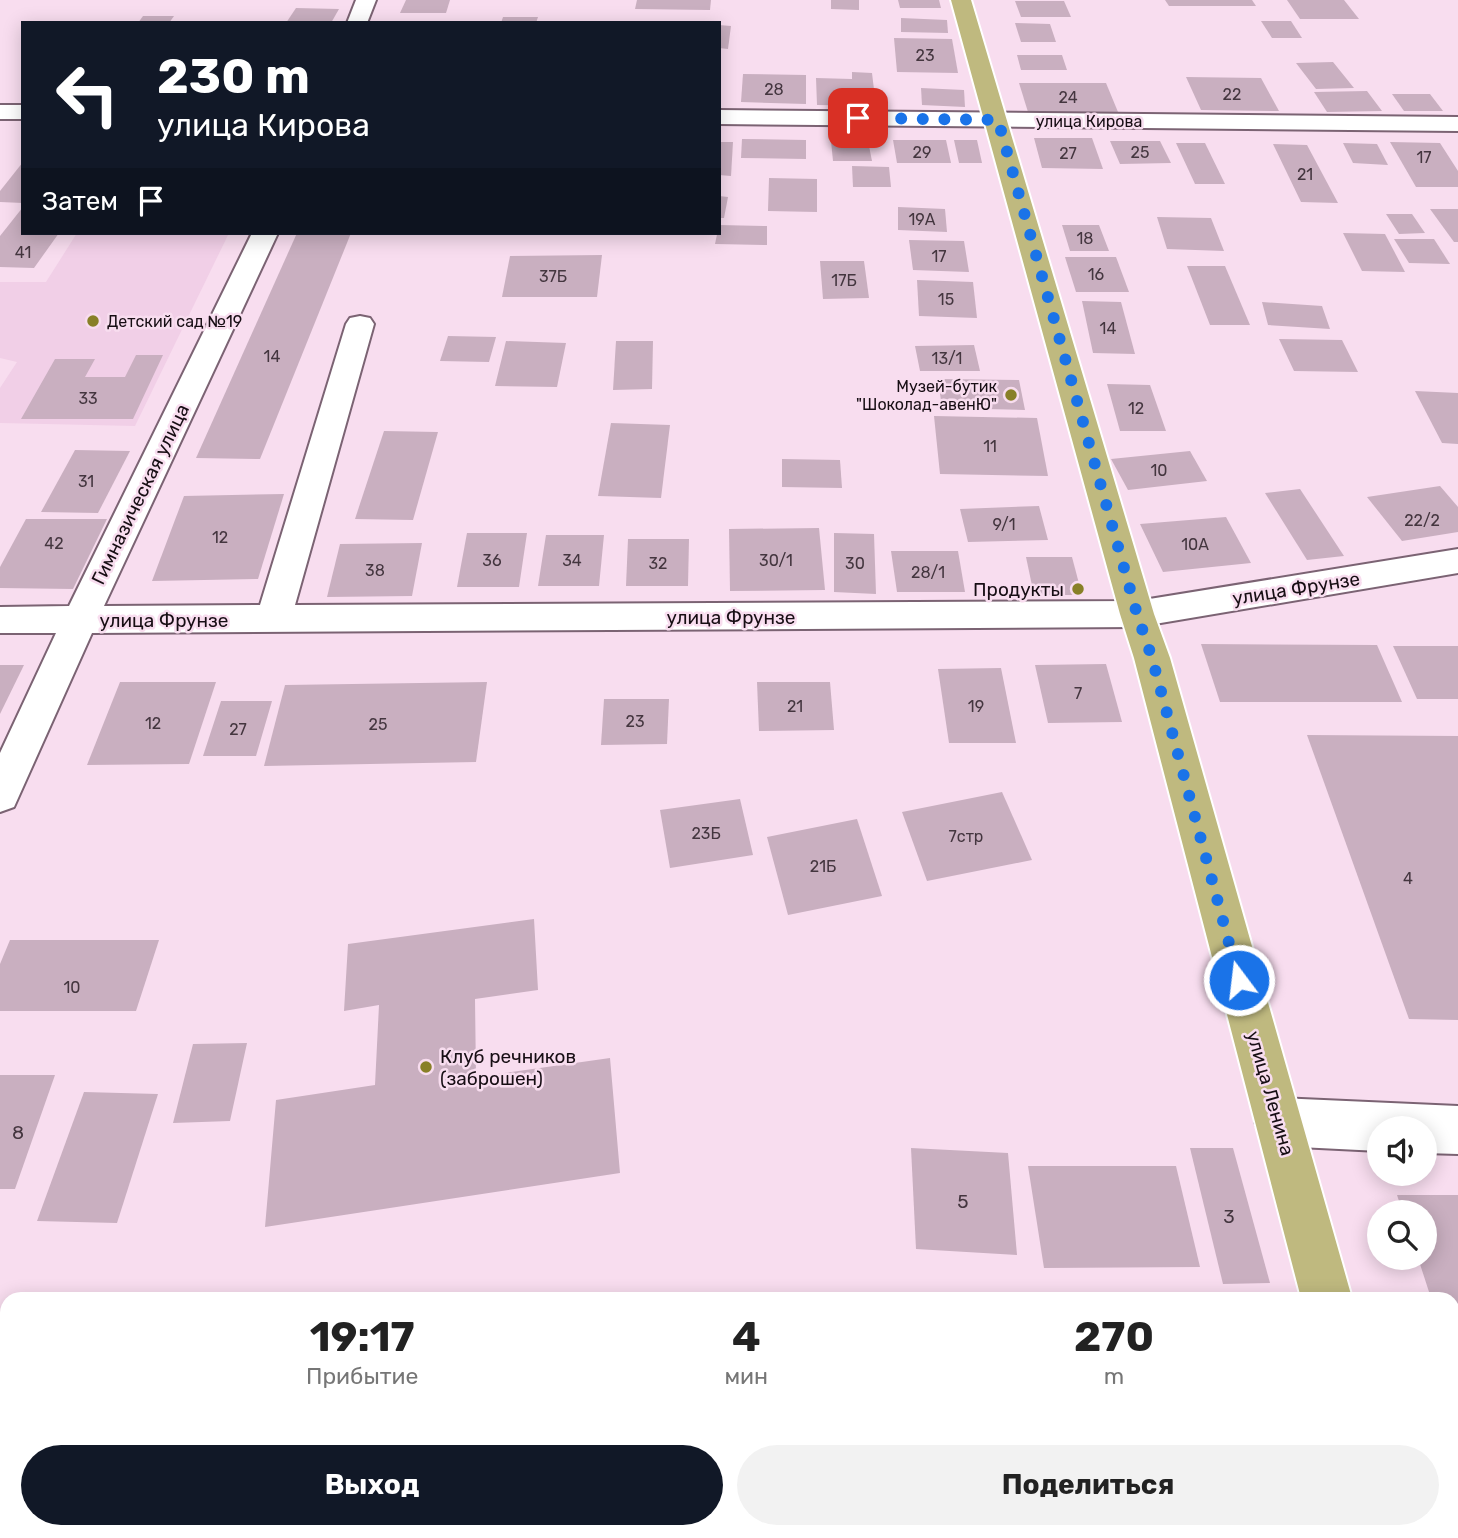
<!DOCTYPE html>
<html lang="ru">
<head>
<meta charset="utf-8">
<style>
  body { margin:0; font-family:Rubik,sans-serif; background:#f2f2f2; color:#222; height:100vh; display:flex; flex-direction:column; font-size:26px; white-space:nowrap }
  * { box-sizing:border-box; margin:0 }
  p { font-size:23px; color:#767676 }
  .icon { flex:none; width:38px; height:38px; fill:none; stroke:currentColor; stroke-width:2; stroke-linecap:round; stroke-linejoin:round }
  .map { position:relative; flex:1; overflow:hidden }
  .drawer { position:absolute; left:0px; top:1292px; width:1460px; height:247px; display:flex; flex-direction:column; background:#fff; border-radius:21px 21px 0 0; box-shadow:0 4px 18px #0003 }
  .drawer>* { flex:none }
  .guide { position:absolute; left:21px; top:21px; width:700px; height:214px; border-radius:0px; box-shadow:0 4px 18px #0003; background:#111827; color:#fff; overflow:hidden }
  .fabs { position:absolute; left:1367px; top:1116px; display:grid; gap:14px }
  .fabs a { display:grid; place-items:center; width:70px; height:70px; border-radius:50%; background:#fff; box-shadow:0 4px 18px #0003; font-size:35px }
  .pin { position:absolute; display:grid; place-items:center; width:60px; height:60px; color:#fff; margin:-30px; border-radius:14px; box-shadow:0 4px 10px #0006 }
  .me { position:absolute; width:77px; margin:-38px; rotate:345deg; stroke-linejoin:round; filter:drop-shadow(0 0 5px #0008) }
  .turn { display:flex; align-items:center; gap:24px; height:147px; padding:0 21px; font-size:32px }
  .turn .icon { width:91px; height:91px; stroke-width:2.5 }
  .turn b { display:block; font-size:49px; line-height:60px }
  .then { display:flex; align-items:center; height:66px; padding:0 21px; background:#0003; gap:14px; font-size:26px }
  .eta { display:flex; justify-content:space-evenly; align-items:center; height:119px; text-align:center }
  .eta b { font-size:42px; font-weight:700; line-height:49px }
  .cta { display:flex; gap:14px; margin-top:auto; padding:14px 21px }
  .cta a { flex:1; height:80px; border-radius:42px; background:#111827; color:#fff; font-size:28px; font-weight:700; line-height:80px; text-align:center }
  .cta a+a { background:#f2f2f2; color:#222 }
  .map>svg:first-child { display:block }
  .built { fill:#f1cfe7 }
  .building { fill:#c9afc0 }
  .lines { fill:none; stroke-linecap:round; stroke-linejoin:round }
  .minor-casing { stroke:#7b6373; stroke-width:4 }
  .major-casing { stroke:#fff; stroke-width:4 }
  .minor { fill:#fff; fill-rule:evenodd }
  .major { fill:#bfb97f; fill-rule:evenodd }
  .route { stroke:#1a73e8; stroke-width:12; stroke-dasharray:0 21.6 }
  .poi-dot { fill:#888027; stroke:#f8ddef; stroke-width:2.5 }
  .labels { text-anchor:middle; stroke-width:5; stroke-linejoin:round; paint-order:stroke }
  .number-label { font-size:16px; fill:#44363f }
  .far-street-label { font-size:16px; fill:#170e14; stroke:#f8ddef }
  .far-poi-label { font-size:16px; fill:#170e14; stroke:#f8ddef; text-anchor:start }
  .street-label { font-size:19px; fill:#170e14; stroke:#f8ddef }
  .poi-label { font-size:19px; fill:#170e14; stroke:#f8ddef; text-anchor:end }
  .near-number-label { font-size:19px; fill:#44363f }
</style>
</head>
<body>
<div class="map">
<svg width="1458" height="1538" viewBox="0 0 1458 1538">
  <rect width="100%" height="100%" fill="#f8ddef"/>
  <polygon class="built" points="77,233 229,233 135,426 0,423 0,388 17,362 0,358 0,282 46,282"/>
  <g class="building">
    <polygon points="406,0 450,0 446,13 400,13"/>
    <polygon points="637,0 711,0 710,10 635,9"/>
    <polygon points="831,0 859,0 859,10 831,9"/>
    <polygon points="898,0 939,0 941,8 900,8"/>
    <polygon points="1165,0 1252,0 1256,6 1169,6"/>
    <polygon points="1287,0 1344,0 1359,19 1300,19"/>
    <polygon points="1015,1 1064,1 1071,17 1021,17"/>
    <polygon points="296,8 339,9 331,23 286,23"/>
    <polygon points="143,16 174,16 169,23 138,23"/>
    <polygon points="503,17 538,17 536,23 501,23"/>
    <polygon points="901,18 947,20 948,33 901,32"/>
    <polygon points="1261,21 1291,21 1302,38 1272,38"/>
    <polygon points="1015,23 1050,24 1056,42 1021,42"/>
    <polygon points="719,25 731,26 728,49 719,48"/>
    <polygon points="894,38 952,39 958,73 897,72"/>
    <polygon points="1017,55 1062,55 1067,70 1021,70"/>
    <polygon points="1333,62 1354,88 1316,89 1296,63"/>
    <polygon points="852,72 872,73 876,106 817,105 816,78 852,79"/>
    <polygon points="743,74 806,75 806,104 741,102"/>
    <polygon points="1186,77 1261,78 1279,111 1201,110"/>
    <polygon points="1019,83 1106,83 1118,112 1028,112"/>
    <polygon points="921,88 964,90 965,107 922,105"/>
    <polygon points="1367,91 1382,111 1327,112 1314,92"/>
    <polygon points="1392,94 1430,94 1443,111 1404,111"/>
    <polygon points="1034,138 1092,138 1103,169 1042,168"/>
    <polygon points="742,139 806,140 806,159 741,158"/>
    <polygon points="893,140 946,140 951,163 897,163"/>
    <polygon points="954,140 977,140 982,163 959,163"/>
    <polygon points="831,141 868,141 872,161 833,161"/>
    <polygon points="1110,141 1160,141 1171,163 1120,164"/>
    <polygon points="719,142 733,142 731,176 719,175"/>
    <polygon points="1390,142 1440,143 1458,171 1458,187 1416,187"/>
    <polygon points="1176,143 1205,143 1225,184 1195,184"/>
    <polygon points="1343,143 1377,144 1388,165 1353,163"/>
    <polygon points="1273,144 1307,145 1338,203 1301,202"/>
    <polygon points="23,162 23,203 0,202 0,191"/>
    <polygon points="852,166 889,167 891,187 853,187"/>
    <polygon points="769,178 817,179 817,212 768,211"/>
    <polygon points="719,196 728,197 724,218 719,218"/>
    <polygon points="23,207 23,233 59,233 34,268 0,267 0,236"/>
    <polygon points="898,207 945,209 947,232 898,230"/>
    <polygon points="1430,209 1458,209 1458,242 1454,242"/>
    <polygon points="1386,214 1412,214 1425,233 1399,234"/>
    <polygon points="1157,217 1211,218 1224,251 1167,249"/>
    <polygon points="719,225 767,226 767,245 715,244"/>
    <polygon points="1062,225 1099,225 1109,251 1070,251"/>
    <polygon points="297,233 351,233 260,459 196,458"/>
    <polygon points="1343,233 1385,234 1405,272 1362,271"/>
    <polygon points="1394,239 1434,239 1450,264 1409,263"/>
    <polygon points="909,240 964,241 969,272 913,270"/>
    <polygon points="602,255 597,297 502,297 510,256"/>
    <polygon points="1065,257 1116,257 1129,292 1076,292"/>
    <polygon points="820,261 864,261 869,298 823,299"/>
    <polygon points="1187,266 1225,266 1250,325 1210,325"/>
    <polygon points="917,280 973,282 977,318 919,316"/>
    <polygon points="1082,301 1121,302 1135,354 1093,353"/>
    <polygon points="1262,302 1322,306 1330,329 1268,325"/>
    <polygon points="448,336 496,337 489,362 440,361"/>
    <polygon points="1279,339 1342,340 1358,372 1294,371"/>
    <polygon points="506,341 566,343 557,387 495,386"/>
    <polygon points="616,341 653,341 652,389 613,390"/>
    <polygon points="974,345 980,371 920,371 915,346"/>
    <polygon points="136,355 163,355 133,419 21,419 55,359 95,359 85,377 125,377"/>
    <polygon points="938,379 1019,380 1025,410 942,408"/>
    <polygon points="1107,384 1150,385 1166,431 1120,431"/>
    <polygon points="1415,391 1458,393 1458,444 1442,443"/>
    <polygon points="934,416 1037,418 1048,476 940,474"/>
    <polygon points="611,423 670,425 661,498 598,496"/>
    <polygon points="384,431 438,432 413,520 355,519"/>
    <polygon points="75,450 130,451 98,513 41,512"/>
    <polygon points="1190,451 1207,481 1128,490 1111,459"/>
    <polygon points="782,459 840,460 842,488 782,487"/>
    <polygon points="1440,486 1458,507 1458,532 1402,541 1367,497"/>
    <polygon points="1300,489 1344,556 1307,560 1265,493"/>
    <polygon points="284,494 258,579 152,581 184,496"/>
    <polygon points="1039,506 1048,540 968,542 960,509"/>
    <polygon points="1226,517 1251,563 1163,572 1140,524"/>
    <polygon points="26,519 107,519 73,589 0,588 0,567"/>
    <polygon points="819,528 825,590 730,591 729,529"/>
    <polygon points="467,533 527,533 519,587 457,587"/>
    <polygon points="834,533 874,534 876,594 834,592"/>
    <polygon points="546,535 604,535 599,586 538,586"/>
    <polygon points="628,539 689,539 688,586 626,586"/>
    <polygon points="422,543 412,596 327,597 340,544"/>
    <polygon points="891,551 958,551 965,592 897,592"/>
    <polygon points="1026,557 1072,557 1082,595 1034,595"/>
    <polygon points="1201,644 1377,645 1402,702 1220,702"/>
    <polygon points="1393,646 1458,646 1458,699 1417,699"/>
    <polygon points="1106,664 1122,722 1048,723 1035,665"/>
    <polygon points="0,665 24,665 0,714"/>
    <polygon points="1001,668 1016,743 949,743 938,669"/>
    <polygon points="120,682 216,682 189,764 87,765"/>
    <polygon points="487,682 476,762 264,766 285,685"/>
    <polygon points="757,682 830,682 834,730 759,731"/>
    <polygon points="604,699 669,699 667,744 601,745"/>
    <polygon points="221,701 272,701 256,756 203,756"/>
    <polygon points="1307,735 1458,736 1458,1020 1409,1019"/>
    <polygon points="1002,792 1032,860 927,881 902,812"/>
    <polygon points="740,799 753,855 670,868 660,810"/>
    <polygon points="857,819 882,896 788,915 767,837"/>
    <polygon points="534,919 538,990 475,999 476,1077 610,1058 620,1173 265,1227 276,1100 375,1085 379,1005 344,1011 348,944"/>
    <polygon points="10,940 159,940 136,1011 0,1011 0,964"/>
    <polygon points="247,1043 230,1121 173,1123 193,1044"/>
    <polygon points="0,1075 55,1075 15,1189 0,1189"/>
    <polygon points="84,1092 158,1094 117,1223 37,1221"/>
    <polygon points="911,1148 1008,1153 1017,1255 916,1249"/>
    <polygon points="1190,1148 1233,1148 1270,1283 1223,1284"/>
    <polygon points="1028,1166 1176,1166 1200,1267 1044,1268"/>
    <polygon points="1397,1195 1458,1195 1458,1378 1452,1363 1452,1298 1431,1298 1418,1258 1424,1258 1424,1213 1403,1213"/>
    <polygon points="954,1294 954,1298 883,1298 883,1296"/>
    <polygon points="451,1531 594,1531 594,1538 450,1538"/>
    <polygon points="707,1531 795,1531 796,1538 707,1538"/>
    <polygon points="1037,1531 1317,1531 1319,1538 1038,1538"/>
  </g>
  <g class="lines">
    <defs>
      <g id="minor">
        <polygon points="356,0 376,0 367,23 347,23"/>
        <rect x="0" y="105" width="23" height="14"/>
        <polygon points="719,110 1458,117 1458,131 719,124"/>
        <polygon points="252,233 278,233 104,606 260,605 346,324 350,318 360,316 370,318 374,324 295,605 1137,601 1458,549 1458,573 1137,627 92,633 14,807 0,812 0,753 56,633 0,633 0,607 69,606"/>
        <polygon points="1279,1098 1458,1106 1458,1154 1424,1153 1424,1129 1379,1129 1379,1151 1279,1146 1262,1139 1255,1122 1262,1105"/>
      </g>
      <g id="major">
        <polygon points="951,0 971,0 1154,614 1170,658 1352,1298 1301,1298 1134,658 1120,614"/>
        <polygon points="1363,1531 1420,1531 1422,1538 1364,1538"/>
      </g>
    </defs>
    <use href="#minor" class="minor-casing"/>
    <use href="#major" class="major-casing"/>
    <use href="#minor" class="minor"/>
    <use href="#major" class="major"/>
  </g>
  <g class="lines">
    <polyline class="route" points="858,118 998,120 1137,614 1152,658 1239,980"/>
  </g>
  <g class="poi-dot">
    <circle cx="93" cy="321" r="7"/>
    <circle cx="1011" cy="395" r="7"/>
    <circle cx="1078" cy="589" r="7"/>
    <circle cx="426" cy="1067" r="7"/>
  </g>
  <g class="labels">
    <g class="number-label">
      <text x="925" y="61">23</text>
      <text x="774" y="95">28</text>
      <text x="1232" y="100">22</text>
      <text x="1068" y="103">24</text>
      <text x="922" y="158">29</text>
      <text x="1140" y="158">25</text>
      <text x="1068" y="159">27</text>
      <text x="1424" y="163">17</text>
      <text x="1305" y="180">21</text>
      <text x="922" y="225">19А</text>
      <text x="1085" y="244">18</text>
      <text x="23" y="258">41</text>
      <text x="939" y="262">17</text>
      <text x="1096" y="280">16</text>
      <text x="553" y="282">37Б</text>
      <text x="844" y="286">17Б</text>
      <text x="946" y="305">15</text>
      <text x="1108" y="334">14</text>
      <text x="272" y="362">14</text>
      <text x="947" y="364">13/1</text>
      <text x="88" y="404">33</text>
      <text x="1136" y="414">12</text>
      <text x="990" y="452">11</text>
      <text x="1159" y="476">10</text>
      <text x="86" y="487">31</text>
      <text x="1422" y="526">22/2</text>
      <text x="1004" y="530">9/1</text>
      <text x="220" y="543">12</text>
      <text x="54" y="549">42</text>
      <text x="1195" y="550">10А</text>
      <text x="492" y="566">36</text>
      <text x="572" y="566">34</text>
      <text x="776" y="566">30/1</text>
      <text x="658" y="569">32</text>
      <text x="855" y="569">30</text>
      <text x="375" y="576">38</text>
      <text x="928" y="578">28/1</text>
      <text x="1078" y="699">7</text>
      <text x="795" y="712">21</text>
      <text x="976" y="712">19</text>
      <text x="635" y="727">23</text>
      <text x="153" y="729">12</text>
      <text x="378" y="730">25</text>
      <text x="238" y="735">27</text>
      <text x="706" y="839">23Б</text>
      <text x="966" y="842">7стр</text>
      <text x="823" y="872">21Б</text>
      <text x="1408" y="884">4</text>
      <text x="72" y="993">10</text>
    </g>
    <g class="far-street-label">
      <text x="1089" y="127">улица Кирова</text>
    </g>
    <g class="far-poi-label">
      <text x="107" y="327">Детский сад №19</text>
      <text x="997" y="392" text-anchor="end">Музей-бутик<tspan x="997" dy="18">"Шоколад-авенЮ"</tspan></text>
    </g>
    <g class="street-label">
      <text transform="translate(140 494) rotate(-64)" y="7">Гимназическая улица</text>
      <text transform="translate(1296 588) rotate(-9)" y="7">улица Фрунзе</text>
      <text x="731" y="624">улица Фрунзе</text>
      <text x="164" y="627">улица Фрунзе</text>
      <text transform="translate(1271 1093) rotate(74)" y="7">улица Ленина</text>
    </g>
    <g class="poi-label">
      <text x="1064" y="596">Продукты</text>
      <text x="440" y="1063" text-anchor="start">Клуб речников<tspan x="440" dy="22">(заброшен)</tspan></text>
    </g>
    <g class="near-number-label">
      <text x="18" y="1139">8</text>
      <text x="963" y="1208">5</text>
      <text x="1229" y="1223">3</text>
    </g>
  </g>
</svg>
<div class="fabs">
<a><svg class="icon" aria-label="sound" viewBox="0 0 24 24"><path d="M4 9h4l5-4v14l-5-4H4zM17 9q2 3 0 6"/></svg></a>
<a><svg class="icon" aria-label="search" viewBox="0 0 24 24"><circle cx="10" cy="10" r="6"/><path d="M15 15l6 6"/></svg></a>
</div>
<div class="pin" style="left:858px;top:118px;background:#d93025"><svg class="icon" aria-label="arrive" viewBox="0 0 24 24"><path d="M6 21V4h12l-3 4 3 4H6"/></svg></div>
<svg class="me" style="left:1239px;top:980px" viewBox="-20 -20 40 40"><circle r="17" fill="#1a73e8" stroke="#fff" stroke-width="3"/><path d="M0-11L8 9 0 5-8 9z" fill="#fff"/></svg>
<div class="guide">
<div class="turn"><svg class="icon" aria-label="left" viewBox="0 0 24 24"><path d="M17 20v-9H6M10 6l-5 5 5 5"/></svg><div><b>230 m</b>улица Кирова</div></div>
<div class="then">Затем<svg class="icon" aria-label="arrive" viewBox="0 0 24 24"><path d="M6 21V4h12l-3 4 3 4H6"/></svg></div>
</div>
<section class="drawer">
<div class="eta">
<div><b>19:17</b><p>Прибытие</p></div>
<div><b>4</b><p>мин</p></div>
<div><b>270</b><p>m</p></div>
</div>
<div class="cta"><a>Выход</a><a>Поделиться</a></div>
</section>
</div>
</body>
</html>
